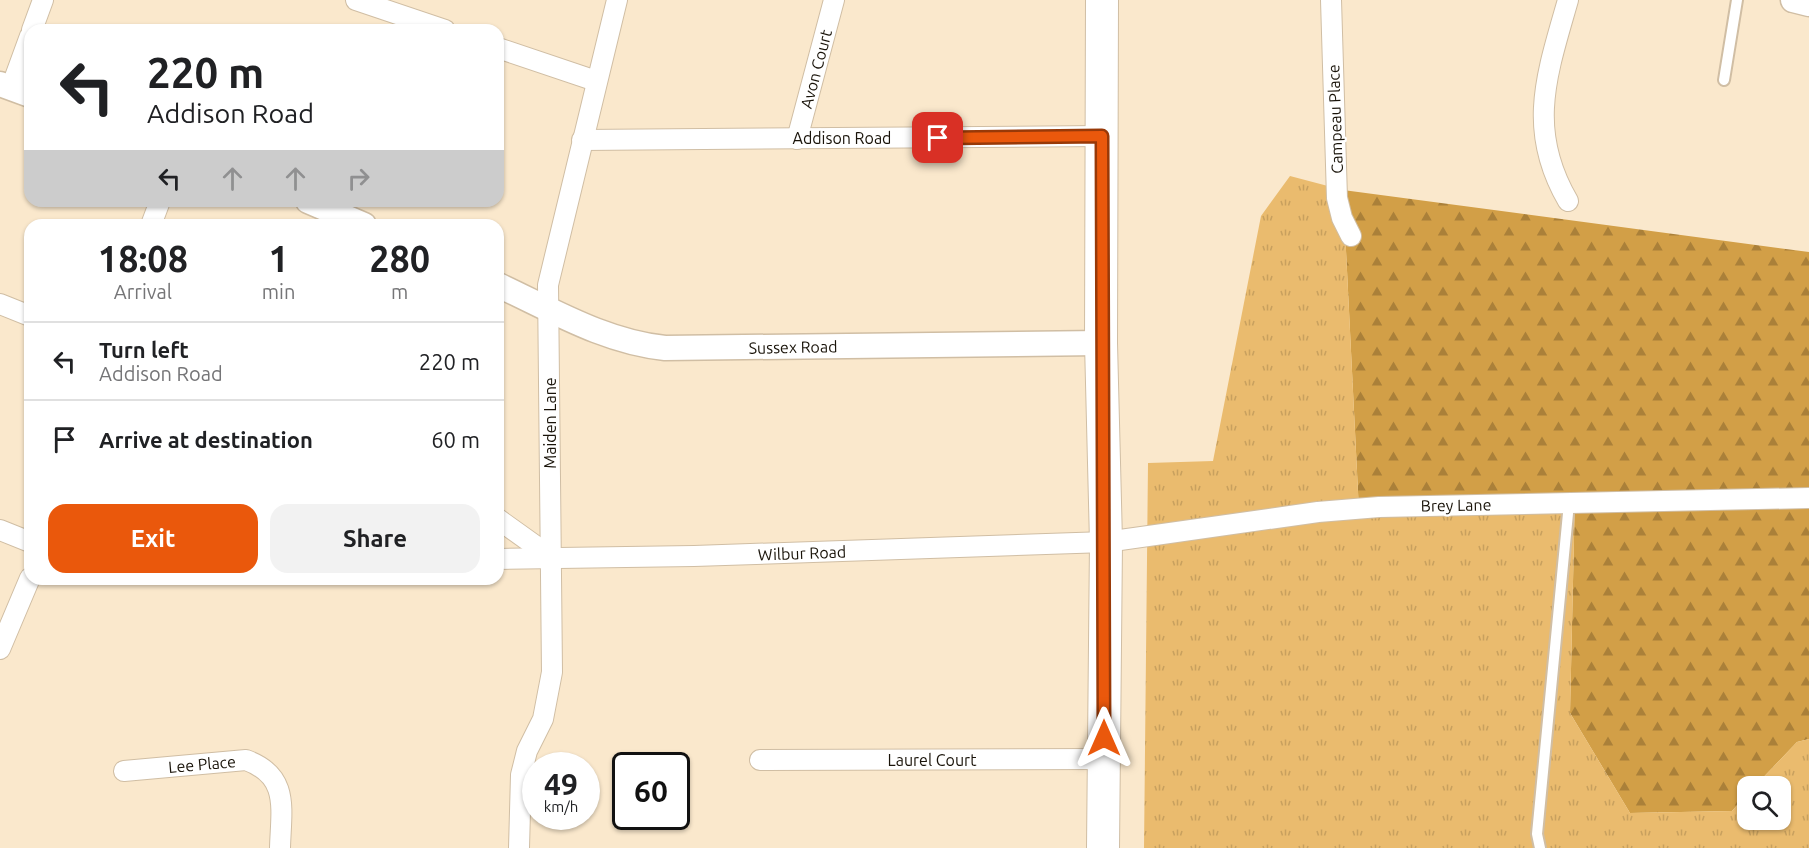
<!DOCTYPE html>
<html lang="en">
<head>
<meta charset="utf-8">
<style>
  body { margin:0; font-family:Ubuntu,sans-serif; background:#f2f2f2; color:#202124; height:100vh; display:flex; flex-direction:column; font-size:22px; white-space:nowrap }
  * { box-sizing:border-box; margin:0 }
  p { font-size:20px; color:#757577 }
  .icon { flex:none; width:33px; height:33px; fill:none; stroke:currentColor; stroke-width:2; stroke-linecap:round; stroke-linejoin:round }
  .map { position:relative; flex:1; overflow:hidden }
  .drawer { position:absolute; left:24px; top:219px; width:480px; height:366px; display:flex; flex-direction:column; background:#fff; border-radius:18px; box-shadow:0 2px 4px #0004 }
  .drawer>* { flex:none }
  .guide { position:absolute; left:24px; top:24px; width:480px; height:183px; border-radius:18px; box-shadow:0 2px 4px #0004; background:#fff; color:#202124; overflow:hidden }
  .controls { position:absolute; left:1737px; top:776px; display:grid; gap:12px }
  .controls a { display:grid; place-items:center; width:54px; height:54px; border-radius:12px; background:#fff; box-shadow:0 2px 4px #0004; font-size:30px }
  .speed { position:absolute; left:522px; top:752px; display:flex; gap:12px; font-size:30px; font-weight:700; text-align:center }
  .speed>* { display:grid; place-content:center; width:78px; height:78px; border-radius:50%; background:#fff; box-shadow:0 2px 4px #0004; line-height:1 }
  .speed small { font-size:15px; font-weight:400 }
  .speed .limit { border:3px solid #111; border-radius:9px; background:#fff; color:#111 }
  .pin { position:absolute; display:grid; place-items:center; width:51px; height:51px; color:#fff; margin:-26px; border-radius:12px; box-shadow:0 3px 9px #0006 }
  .me { position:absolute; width:66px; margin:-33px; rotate:0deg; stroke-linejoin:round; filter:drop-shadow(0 0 4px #0008) }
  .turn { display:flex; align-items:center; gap:21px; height:126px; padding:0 24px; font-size:27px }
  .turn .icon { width:78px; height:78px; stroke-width:2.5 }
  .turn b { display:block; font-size:42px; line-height:51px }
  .lanes { display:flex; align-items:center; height:57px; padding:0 24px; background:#0003; justify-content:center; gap:30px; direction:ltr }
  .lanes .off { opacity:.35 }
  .eta { display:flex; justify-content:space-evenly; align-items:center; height:102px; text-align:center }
  .eta b { font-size:36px; font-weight:700; line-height:42px }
  .button { display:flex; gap:12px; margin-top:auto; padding:12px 24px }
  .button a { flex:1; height:69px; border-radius:18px; background:#ea580c; color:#fff; font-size:24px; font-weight:700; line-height:69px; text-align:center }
  .button a+a { background:#f2f2f2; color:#202124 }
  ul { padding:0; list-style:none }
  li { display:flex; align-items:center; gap:18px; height:78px; padding:0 24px; border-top:2px solid #e0e0e0 }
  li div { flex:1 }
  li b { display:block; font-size:22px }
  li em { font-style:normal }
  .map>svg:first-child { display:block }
  .forest { fill:url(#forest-firs) }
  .park { fill:url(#park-tufts) }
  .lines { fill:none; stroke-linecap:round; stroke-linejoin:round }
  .service-casing { stroke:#d0bea4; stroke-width:14 }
  .minor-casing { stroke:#d0bea4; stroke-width:22 }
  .tertiary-casing { stroke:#d0bea4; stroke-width:27 }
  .primary-casing { stroke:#d0bea4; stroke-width:34 }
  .service { stroke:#fff; stroke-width:10 }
  .minor { stroke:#fff; stroke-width:20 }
  .tertiary { stroke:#fff; stroke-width:24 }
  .primary { stroke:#fff; stroke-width:32 }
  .route-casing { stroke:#983908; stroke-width:15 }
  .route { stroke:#ea580c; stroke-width:10 }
  .labels { text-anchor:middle; stroke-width:4.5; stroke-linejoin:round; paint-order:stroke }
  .street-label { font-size:16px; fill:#191309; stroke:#fff }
</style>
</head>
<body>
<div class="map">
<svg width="1809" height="848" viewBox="0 0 1809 848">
  <defs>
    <pattern id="forest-firs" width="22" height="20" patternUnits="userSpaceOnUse" patternTransform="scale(1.5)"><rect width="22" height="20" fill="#d29f47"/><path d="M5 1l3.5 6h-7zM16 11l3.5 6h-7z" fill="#aa8039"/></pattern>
    <pattern id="park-tufts" width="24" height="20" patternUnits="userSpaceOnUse" patternTransform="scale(1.5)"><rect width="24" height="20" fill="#eabb6e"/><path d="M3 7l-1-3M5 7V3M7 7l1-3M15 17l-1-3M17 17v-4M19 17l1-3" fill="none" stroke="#c8a05e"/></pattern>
  </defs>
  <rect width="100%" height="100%" fill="#fae8cc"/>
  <polygon class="forest" points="1343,190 1809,252 1809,739 1797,742 1755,786 1748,786 1747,794 1732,811 1630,813 1570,713 1575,494 1359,512"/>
  <polygon class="park" points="1290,176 1343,190 1359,512 1575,494 1570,713 1630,813 1732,811 1747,794 1748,819 1780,819 1780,786 1755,786 1797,742 1809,739 1809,848 1144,848 1148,463 1213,461 1261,216"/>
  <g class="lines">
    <defs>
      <g id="service">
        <polyline points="1724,80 1737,0"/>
        <polyline points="1540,848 1537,834 1569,503"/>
      </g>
      <g id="minor">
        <polyline points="356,0 445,30"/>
        <polyline points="1331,0 1337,198 1342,218 1351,236"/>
        <path d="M1568 0C1547 74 1526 129 1568 201"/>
        <polyline points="32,30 43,0"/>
        <polyline points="498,48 596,81"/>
        <polyline points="11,88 30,36"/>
        <polyline points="797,139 834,0"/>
        <polyline points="582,140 1102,136"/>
        <polyline points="151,225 160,201"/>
        <polyline points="0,304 30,316"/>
        <polyline points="498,519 551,557"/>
        <polyline points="0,530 30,542"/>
        <polyline points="498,559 694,556 1106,542 1318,512 1379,507 1809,498"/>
        <polyline points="0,649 30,578"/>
        <polyline points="760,760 1104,759"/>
        <path d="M124 771 246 760C290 776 281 809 280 848"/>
        <polyline points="519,848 521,775 527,751 543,719 552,672 548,285 617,0"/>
      </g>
      <g id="tertiary">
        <polyline points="1793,0 1809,4"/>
        <polyline points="0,84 30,95"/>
        <polyline points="308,201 364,225"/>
        <path d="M498 285C552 310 605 342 665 348L1101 343"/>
      </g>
      <polyline id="primary" points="1102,0 1101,343 1106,542 1103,848"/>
    </defs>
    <use href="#service" class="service-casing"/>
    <use href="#minor" class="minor-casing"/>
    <use href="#tertiary" class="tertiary-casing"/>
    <use href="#primary" class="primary-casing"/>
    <use href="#service" class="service"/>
    <use href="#minor" class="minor"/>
    <use href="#tertiary" class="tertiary"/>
    <use href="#primary" class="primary"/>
  </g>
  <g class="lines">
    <defs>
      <polyline id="route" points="938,138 1102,136 1104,738"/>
    </defs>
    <use href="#route" class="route-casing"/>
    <use href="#route" class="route"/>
  </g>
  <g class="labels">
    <g class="street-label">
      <text transform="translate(816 69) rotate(-75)" y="6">Avon Court</text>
      <text transform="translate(1335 119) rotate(-92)" y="6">Campeau Place</text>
      <text x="842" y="144">Addison Road</text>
      <text transform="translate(793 347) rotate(-1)" y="6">Sussex Road</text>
      <text transform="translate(550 423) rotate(-90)" y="6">Maiden Lane</text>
      <text transform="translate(1456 505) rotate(-1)" y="6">Brey Lane</text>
      <text transform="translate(802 553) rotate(-2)" y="6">Wilbur Road</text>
      <text x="932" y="766">Laurel Court</text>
      <text transform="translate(202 764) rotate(-5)" y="6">Lee Place</text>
    </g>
  </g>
</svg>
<div class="controls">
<a><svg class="icon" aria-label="search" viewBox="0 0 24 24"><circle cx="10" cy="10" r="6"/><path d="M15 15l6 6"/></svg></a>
</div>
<div class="speed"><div>49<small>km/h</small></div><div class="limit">60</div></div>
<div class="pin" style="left:938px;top:138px;background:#d93025"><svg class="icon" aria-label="arrive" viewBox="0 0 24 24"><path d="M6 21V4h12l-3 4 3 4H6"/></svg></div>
<svg class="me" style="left:1104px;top:738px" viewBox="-20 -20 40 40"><path d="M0-17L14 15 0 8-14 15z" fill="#ea580c" stroke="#fff" stroke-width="4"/></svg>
<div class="guide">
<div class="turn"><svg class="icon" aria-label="left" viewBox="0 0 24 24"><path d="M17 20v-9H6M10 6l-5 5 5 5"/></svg><div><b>220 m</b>Addison Road</div></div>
<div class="lanes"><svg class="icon" aria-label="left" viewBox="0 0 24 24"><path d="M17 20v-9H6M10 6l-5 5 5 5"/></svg><svg class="icon off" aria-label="ahead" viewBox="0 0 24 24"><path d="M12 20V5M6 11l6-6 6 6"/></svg><svg class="icon off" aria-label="ahead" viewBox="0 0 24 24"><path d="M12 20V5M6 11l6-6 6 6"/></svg><svg class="icon off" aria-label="right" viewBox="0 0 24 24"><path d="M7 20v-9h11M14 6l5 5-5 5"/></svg></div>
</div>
<section class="drawer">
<div class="eta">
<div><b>18:08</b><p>Arrival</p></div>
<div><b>1</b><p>min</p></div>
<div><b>280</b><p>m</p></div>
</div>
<ul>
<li><svg class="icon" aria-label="left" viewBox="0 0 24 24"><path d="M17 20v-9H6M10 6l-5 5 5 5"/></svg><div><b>Turn left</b><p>Addison Road</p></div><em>220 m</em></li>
<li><svg class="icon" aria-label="arrive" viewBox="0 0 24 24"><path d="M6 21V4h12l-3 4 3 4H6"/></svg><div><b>Arrive at destination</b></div><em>60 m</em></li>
</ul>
<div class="button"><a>Exit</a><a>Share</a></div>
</section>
</div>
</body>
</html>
